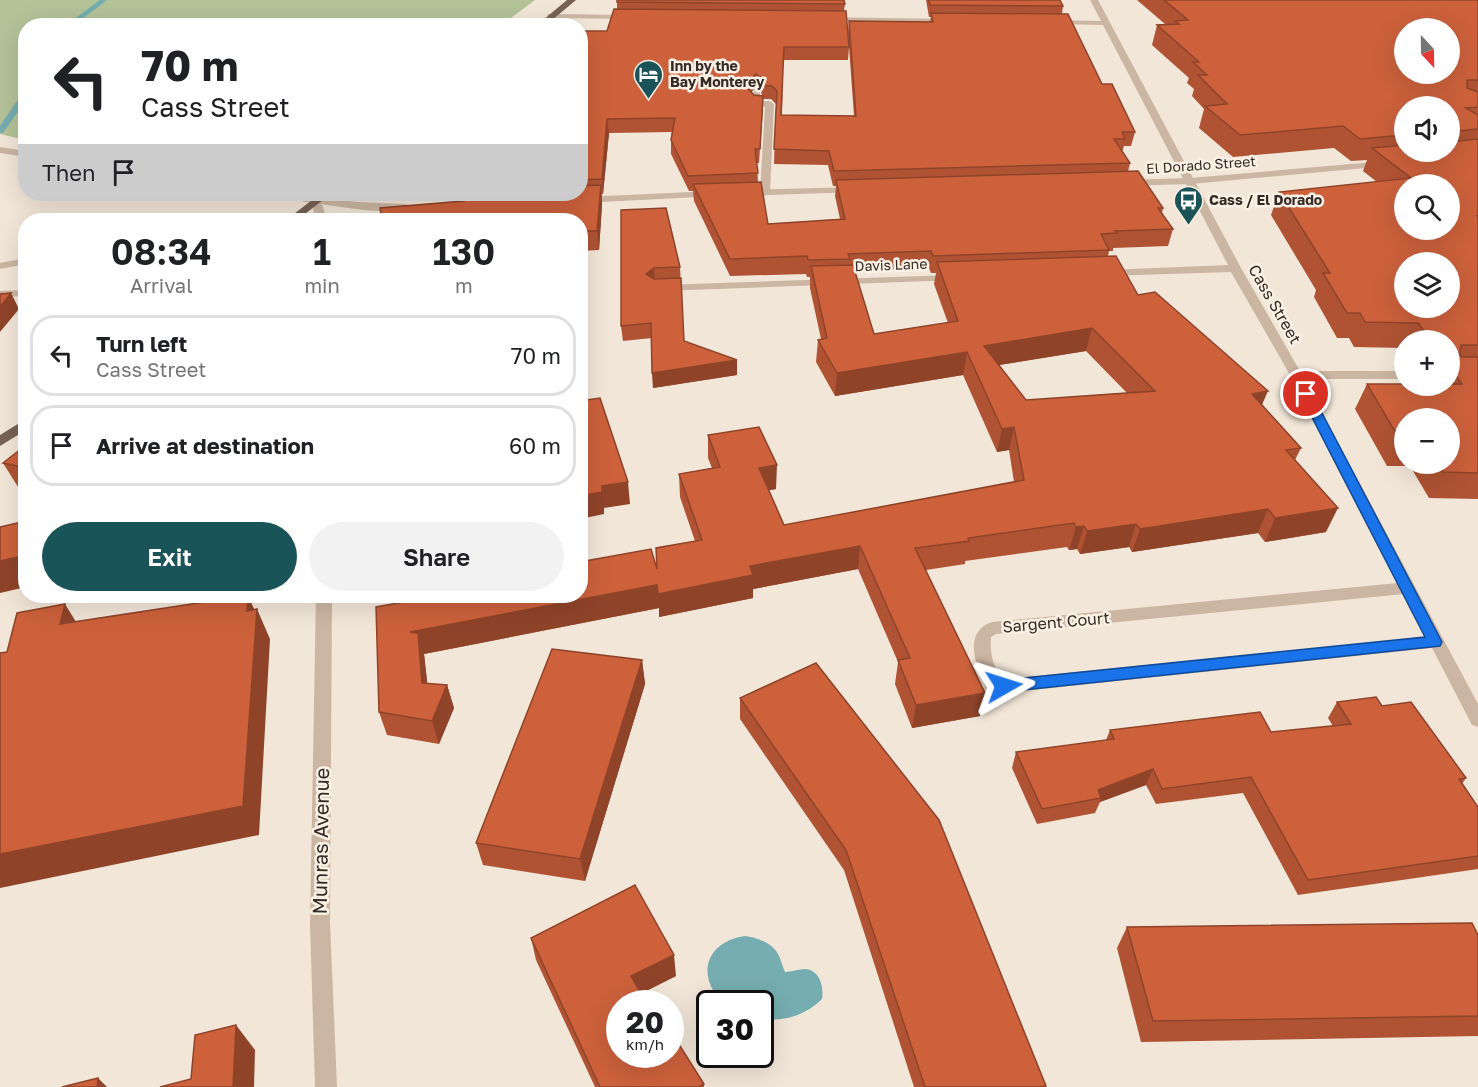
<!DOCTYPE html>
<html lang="en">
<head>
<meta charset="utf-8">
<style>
  body { margin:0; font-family:"Golos Text",sans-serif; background:#f2f2f2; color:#202124; height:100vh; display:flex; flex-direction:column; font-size:22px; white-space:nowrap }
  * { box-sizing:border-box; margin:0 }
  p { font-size:20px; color:#757577 }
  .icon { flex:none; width:33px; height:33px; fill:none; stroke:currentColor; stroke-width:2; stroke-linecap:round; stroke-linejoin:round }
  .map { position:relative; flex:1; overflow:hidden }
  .panel { position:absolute; left:18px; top:213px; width:570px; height:390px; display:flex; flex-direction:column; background:#fff; border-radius:24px; box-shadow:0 6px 24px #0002 }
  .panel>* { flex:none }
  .banner { position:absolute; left:18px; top:18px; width:570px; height:183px; border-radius:24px; box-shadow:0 6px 24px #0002; background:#fff; color:#202124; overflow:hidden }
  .needle { width:39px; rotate:158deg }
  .tools { position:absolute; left:1394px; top:18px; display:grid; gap:12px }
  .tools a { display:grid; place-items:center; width:66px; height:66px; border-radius:50%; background:#fff; box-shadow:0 6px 24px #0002; font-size:30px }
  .speed { position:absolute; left:606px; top:990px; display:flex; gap:12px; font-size:30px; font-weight:700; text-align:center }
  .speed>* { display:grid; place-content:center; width:78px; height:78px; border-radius:50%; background:#fff; box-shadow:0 6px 24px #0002; line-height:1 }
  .speed small { font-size:15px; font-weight:400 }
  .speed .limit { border:3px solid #111; border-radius:9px; background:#fff; color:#111 }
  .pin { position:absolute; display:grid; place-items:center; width:51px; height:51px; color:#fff; margin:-26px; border:3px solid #fff; border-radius:50%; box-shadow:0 2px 6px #0007 }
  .me { position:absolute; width:66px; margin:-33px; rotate:84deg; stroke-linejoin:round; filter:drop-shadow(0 0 4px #0008) }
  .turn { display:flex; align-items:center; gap:21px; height:126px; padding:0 24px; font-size:27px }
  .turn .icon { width:78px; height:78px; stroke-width:2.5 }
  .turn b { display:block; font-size:42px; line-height:51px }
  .then { display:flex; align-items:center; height:57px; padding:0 24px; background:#0003; gap:12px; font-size:22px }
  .eta { display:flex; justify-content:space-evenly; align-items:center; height:102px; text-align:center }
  .eta b { font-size:36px; font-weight:600; line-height:42px }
  .primary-button { display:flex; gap:12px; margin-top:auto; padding:12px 24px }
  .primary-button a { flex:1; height:69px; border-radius:36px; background:#1a5358; color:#fff; font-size:24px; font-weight:600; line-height:69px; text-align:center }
  .primary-button a+a { background:#f2f2f2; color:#202124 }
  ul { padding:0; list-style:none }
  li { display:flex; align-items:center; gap:18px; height:81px; margin:0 12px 9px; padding:0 12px; border:3px solid #e0e0e0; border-radius:24px }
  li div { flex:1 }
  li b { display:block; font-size:22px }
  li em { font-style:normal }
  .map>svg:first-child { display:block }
  .green { fill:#b3c297 }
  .water { fill:#76adb0 }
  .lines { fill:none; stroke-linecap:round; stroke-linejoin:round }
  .stream { fill:#76adb0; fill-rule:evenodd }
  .service { fill:#cbb6a3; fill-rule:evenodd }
  .minor { fill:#cbb6a3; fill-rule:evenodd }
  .tertiary { fill:#cbb6a3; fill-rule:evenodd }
  .primary { fill:#786256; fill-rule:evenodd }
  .wall { fill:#af5334; fill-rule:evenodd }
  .shaded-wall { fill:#8f442a }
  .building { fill:#cc613c; stroke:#8f442a; stroke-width:1.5; fill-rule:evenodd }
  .route { fill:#1a73e8; stroke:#114b97; stroke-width:1.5 }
  .labels { text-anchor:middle; stroke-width:5; stroke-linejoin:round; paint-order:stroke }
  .far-poi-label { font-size:14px; font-weight:bold; fill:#352b26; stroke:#faf0e4; text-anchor:start }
  .far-street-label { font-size:14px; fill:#352b26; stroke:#faf0e4 }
  .street-label { font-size:16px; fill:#352b26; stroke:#faf0e4 }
  .near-street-label { font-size:20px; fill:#352b26; stroke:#faf0e4 }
</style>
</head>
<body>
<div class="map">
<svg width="1478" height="1087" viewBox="0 0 1478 1087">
  <rect width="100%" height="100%" fill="#f2e6d8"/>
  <polygon class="green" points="0,0 535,0 500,26 26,26 25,140 0,134"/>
  <path class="water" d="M745 936C756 937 772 943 778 954 781 959 782 966 785 972 792 972 798 969 805 969 820 970 824 987 822 999 806 1015 782 1023 761 1018L760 1004C750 1004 738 1005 728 1004 722 1002 717 997 714 992 697 964 715 940 745 936Z"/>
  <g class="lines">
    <g class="stream">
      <polygon points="100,0 107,0 73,26 65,26"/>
      <polygon points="23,92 26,92 26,100 3,133 0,133 0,126"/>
    </g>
    <g class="service">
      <polygon points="756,90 760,93 760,101 770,101 774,104 770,193 765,196 760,193 765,107 755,107 751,104 752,93"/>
      <polygon points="26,258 26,264 0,269 0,263"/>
      <polygon points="26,290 26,296 0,297 0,291"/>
    </g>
    <g class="minor">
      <path d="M1090 0H1098L1241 268 1300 371H1404V379H1304L1478 704V727L1472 725 1432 648 1004 693 985 683C974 663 964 631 992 622L1398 583 1290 375 1231 272 1106 276 1100 273 1106 270 1228 265 1103 25 1052 24 1048 22 1052 20 1101 21ZM1404 594 1426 637 1006 679C992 670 990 653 991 637L996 634Z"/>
      <polygon points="548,14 632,15 636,17 632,19 551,18 547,16"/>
      <polygon points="824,17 950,19 954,21 950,23 827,21 823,19"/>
      <polygon points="953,275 959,278 957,280 662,291 656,288 662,285"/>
    </g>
    <g class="tertiary">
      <polygon points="0,147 26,151 26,157 0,153"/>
      <polygon points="1385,161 1390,164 1388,166 1191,184 1125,186 1120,183 1125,180 1191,178"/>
      <polygon points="855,187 859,188 859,192 744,196 739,193 744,190"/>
      <polygon points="714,191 718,192 718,196 582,203 577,200 582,197"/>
      <path d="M274 194H293L358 202 406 204 411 207C399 217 340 207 322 204L327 220H317L311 203 279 197Z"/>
      <polygon points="316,596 332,596 330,923 337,1087 315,1087 310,923"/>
    </g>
    <g class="primary">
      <polygon points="567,0 576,0 545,26 536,26"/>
      <polygon points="320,194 331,194 297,220 286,220"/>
      <polygon points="26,419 26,430 0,446 0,435"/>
    </g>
  </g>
  <g class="wall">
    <path d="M926 0H1060L1063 6 1062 14 1102 84 1135 132 1131 146H1124L1122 152 1130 163 1128 172 1163 208 1162 213 1173 229 1168 246 1113 248V251H1109L1108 256 1138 295 1262 405 1301 448 1295 460 1326 532 1265 542 1258 533 1132 552 1129 547 1080 554 1077 549 1069 550 1067 547 965 561V564L926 570 980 716 912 728 895 684 898 662 858 569 753 589V598L659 617V608L424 654 427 683 447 685 454 708 439 744 387 735 379 712 376 607 657 569 695 541 680 497 679 474 712 468 708 458V435L776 489 769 490 784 525 1014 482 1009 450 997 452 963 375 835 396 816 362 818 340 821 339 810 288V277H807L806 274 730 276 694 201 693 191H689L671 154V140L672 132 609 133 603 194H602V205L599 250 580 251V31H607L617 9V2L845 4 844 11 849 47 848 60H783L782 115 854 116 848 33 849 21 930 22 931 17H929ZM756 88 761 91 762 96 754 95 751 92ZM763 99H771L776 104 774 164 828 165 833 186H836L835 196 840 219 768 224 758 182 757 163H759ZM929 268 931 273H936L934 284 948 323 874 334 855 271ZM1086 351 1127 393 1026 400 999 365Z"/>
    <path d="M1137 0H1478V499L1429 498 1410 466H1387L1355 409 1367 384 1449 386V340H1404V348L1354 347 1349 338H1337L1314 297 1316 290 1271 215 1279 192 1377 182 1363 171 1367 160 1351 161 1334 148 1233 157 1199 128 1204 109 1192 96 1194 89 1187 83 1189 78 1152 45 1157 25 1165 24ZM1404 106H1449V152H1404ZM1404 418 1449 464H1404Z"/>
    <polygon points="621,210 680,267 684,341 737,375 653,388 652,338 623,341 621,326"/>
    <polygon points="26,445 26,492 20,490 3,463"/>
    <polygon points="642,660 645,684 585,881 483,865 476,843"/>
    <polygon points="740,698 1045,1087 914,1087 844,870 740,719"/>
    <polygon points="1337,702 1382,706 1466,778 1462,784 1478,807 1478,869 1298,895 1243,793 1156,804 1146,785 1100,802 1095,813 1037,824 1012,768 1016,752 1106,740 1110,730 1271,732 1333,726 1328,718"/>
    <polygon points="1127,927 1478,935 1478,1036 1141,1042 1117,948"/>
    <polygon points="531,938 676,976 620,1004 704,1084 704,1087 595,1087 536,960"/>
  </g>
  <g class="shaded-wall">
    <polygon points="756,74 756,88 750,93 749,90 750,79"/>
    <polygon points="763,96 763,109 759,163 760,149"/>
    <polygon points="607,119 609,133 603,194 602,179"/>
    <polygon points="601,185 602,205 599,250 597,231"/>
    <polygon points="654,268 655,283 646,274"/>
    <polygon points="11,293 19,309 0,332 0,307"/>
    <polygon points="1092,328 1086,351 980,368 984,346"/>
    <polygon points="967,352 963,375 835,396 837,373"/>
    <polygon points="737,360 737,375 653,388 652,373"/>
    <polygon points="1268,391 1258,414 1252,394"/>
    <polygon points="1014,427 1009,450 997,452 1002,429"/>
    <polygon points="777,465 776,489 759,492 759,468"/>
    <polygon points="628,482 630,504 604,508 604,514 580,519 580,496 602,486"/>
    <polygon points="1338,508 1326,532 1265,542 1275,518"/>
    <polygon points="1268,509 1258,533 1132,552 1140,529"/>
    <polygon points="1136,524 1129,547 1080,554 1087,531"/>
    <polygon points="1084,526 1077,549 1069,550 1076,527"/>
    <polygon points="860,546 858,569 753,589 753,598 659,617 659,608 424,654 430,706 422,683 410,632 750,566"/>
    <polygon points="26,555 26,587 0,593 0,561"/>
    <polygon points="248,596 257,615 257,609 270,639 259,835 0,888 0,854 247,611"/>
    <polygon points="65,604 84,635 60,624"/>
    <polygon points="642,660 645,684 585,881 580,859"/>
    <polygon points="447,685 454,708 439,744 432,721"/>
    <polygon points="985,693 980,716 912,728 916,705"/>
    <polygon points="1153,769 1146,785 1100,802 1101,798 1098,790"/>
    <polygon points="674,955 676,976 634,997 631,976"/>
    <polygon points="236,1025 255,1050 254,1087 233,1087"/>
    <polygon points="98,1078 107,1087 97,1087"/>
  </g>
  <g class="building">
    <polygon points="617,0 844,0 845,4 617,2"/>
    <polygon points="929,0 1060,0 1063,6 930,5"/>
    <path d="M1164 0H1478V81L1476 80H1467V88L1478 92V107L1466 108 1478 115V129L1449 132V106H1404V135L1360 139 1343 126 1240 135 1205 106 1227 104 1198 75H1207L1193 62H1199L1157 25 1179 24 1175 21 1188 20ZM1404 28H1449V74H1404Z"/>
    <polygon points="614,9 846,11 849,47 784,47 781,115 856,116 849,21 933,22 931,13 1068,14 1102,84 1112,84 1135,132 1122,132 1125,139 1114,139 1130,163 834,171 829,151 774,149 777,91 772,86 762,85 762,78 756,74 750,79 749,90 754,95 763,96 760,149 755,149 758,173 688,176 671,140 675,118 607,119 602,179 580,180 580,31 607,31"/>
    <path d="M1478 139V216H1477L1478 217V345H1461L1460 355 1462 357H1478V473L1443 472 1438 464H1449V418H1404V440H1400L1367 384H1404V386H1449V384H1462L1449 366V340H1431L1418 323 1365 322 1360 313H1347L1323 273H1330L1279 192 1411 178 1372 148 1404 145V152H1449V142ZM1404 184H1449V230H1404ZM1404 262H1449V308H1404Z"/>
    <polygon points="1138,171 1163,208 1158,208 1173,229 1115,231 1117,233 1101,234 1109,250 933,256 931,251 848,254 850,259 808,260 807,256 730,259 693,184 761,182 768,224 845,219 836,180"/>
    <polygon points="601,185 597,231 580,231 580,220 382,220 380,208 464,201 466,194 580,194 580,186"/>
    <polygon points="666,208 680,267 654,268 646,274 654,279 681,278 684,341 737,360 652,373 651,323 621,326 621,210"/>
    <path d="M1116 256 1138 295 1155 292 1268 391 1252 394 1301 448 1286 450 1338 508 1275 518 1268 509 1140 529 1136 524 1087 531 1084 526 1076 527 1074 523 968 538 969 541 915 548 985 693 916 705 898 660 910 658 860 546 750 566 753 575 658 594 657 585 410 632 418 633 422 683 447 685 432 721 379 712 376 607 410 601 409 596H580V562L651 549 657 569 656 548 702 540 679 474 720 467 708 435 759 427 777 465 759 468 784 525 1024 480 1014 427 1002 429 967 352 837 373 818 340 827 338 811 266 853 265 874 334 958 321 937 262ZM1092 328 1155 391 1026 400 984 346Z"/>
    <polygon points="11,293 0,307 0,294"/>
    <polygon points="600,398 628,482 602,486 602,492 580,496 580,401"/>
    <polygon points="26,445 26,468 3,463"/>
    <polygon points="26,521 26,555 0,561 0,527"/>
    <polygon points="244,596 248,596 247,611 257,609 243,806 0,854 0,653 7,652 17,613 65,604 60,624"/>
    <polygon points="552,649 642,660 580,859 476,843"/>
    <polygon points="816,663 939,820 1046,1086 1040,1087 925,1087 846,850 740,698"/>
    <polygon points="1376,697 1382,706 1411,702 1466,778 1459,779 1478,807 1478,856 1308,880 1251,777 1162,789 1153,769 1098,790 1101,798 1042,809 1016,752 1114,739 1110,730 1260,712 1271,732 1351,724 1337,702"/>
    <polygon points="635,885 674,955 631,976 647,1004 620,1004 620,1054 670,1054 670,1030 704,1084 699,1087 600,1087 531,938"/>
    <polygon points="1472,923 1478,935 1478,1016 1153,1021 1127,927"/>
    <polygon points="236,1025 233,1087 160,1087 191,1079 195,1035"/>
    <polygon points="98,1078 97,1087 62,1087"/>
  </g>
  <polygon class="route" points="1306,391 1312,394 1442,642 1440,646 1004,692 999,691 997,686 999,682 1004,680 1425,637 1300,394"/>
  <defs>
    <symbol id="hotel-pin" viewBox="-11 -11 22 30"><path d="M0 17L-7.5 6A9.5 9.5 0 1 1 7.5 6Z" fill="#1a5358" stroke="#faf0e4"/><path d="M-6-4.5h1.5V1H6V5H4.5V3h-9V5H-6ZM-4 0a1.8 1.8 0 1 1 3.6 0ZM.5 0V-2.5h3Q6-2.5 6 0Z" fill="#fff"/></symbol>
    <symbol id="bus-pin" viewBox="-11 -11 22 30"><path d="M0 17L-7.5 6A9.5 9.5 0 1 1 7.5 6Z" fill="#1a5358" stroke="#faf0e4"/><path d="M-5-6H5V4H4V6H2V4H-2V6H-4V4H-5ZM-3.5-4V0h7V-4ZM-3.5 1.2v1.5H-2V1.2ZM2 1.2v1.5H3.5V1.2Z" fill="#fff"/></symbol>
  </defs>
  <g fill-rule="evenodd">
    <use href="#hotel-pin" x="632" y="58" width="33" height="45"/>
    <use href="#bus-pin" x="1172" y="184" width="33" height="45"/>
  </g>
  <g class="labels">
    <g class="far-poi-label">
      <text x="670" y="71">Inn by the<tspan x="670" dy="16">Bay Monterey</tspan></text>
      <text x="1209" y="205">Cass / El Dorado</text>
    </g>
    <g class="far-street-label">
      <text transform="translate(1201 165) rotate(-4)" y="5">El Dorado Street</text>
      <text transform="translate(891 265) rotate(-2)" y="5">Davis Lane</text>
    </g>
    <g class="street-label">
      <text transform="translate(1275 304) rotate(60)" y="6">Cass Street</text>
      <text transform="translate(1056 622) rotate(-5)" y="6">Sargent Court</text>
    </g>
    <g class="near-street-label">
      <text transform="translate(321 841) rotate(-89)" y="7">Munras Avenue</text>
    </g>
  </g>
</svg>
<div class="tools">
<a><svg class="needle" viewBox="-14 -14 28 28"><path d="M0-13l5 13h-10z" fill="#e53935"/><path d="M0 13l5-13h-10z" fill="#757577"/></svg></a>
<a><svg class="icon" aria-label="sound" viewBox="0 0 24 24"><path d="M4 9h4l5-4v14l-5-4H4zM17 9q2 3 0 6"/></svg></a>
<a><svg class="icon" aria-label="search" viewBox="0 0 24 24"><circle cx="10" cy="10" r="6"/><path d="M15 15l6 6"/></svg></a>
<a><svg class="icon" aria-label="layers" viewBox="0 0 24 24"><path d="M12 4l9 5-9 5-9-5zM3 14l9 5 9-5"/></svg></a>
<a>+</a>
<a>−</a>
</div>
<div class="speed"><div>20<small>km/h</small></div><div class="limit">30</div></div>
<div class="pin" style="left:1306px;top:394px;background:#d93025"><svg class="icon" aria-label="arrive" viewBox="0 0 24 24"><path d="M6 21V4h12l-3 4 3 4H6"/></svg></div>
<svg class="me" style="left:1004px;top:686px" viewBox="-20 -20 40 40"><path d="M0-17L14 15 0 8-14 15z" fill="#1a73e8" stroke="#fff" stroke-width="4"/></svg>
<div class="banner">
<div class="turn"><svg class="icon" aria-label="left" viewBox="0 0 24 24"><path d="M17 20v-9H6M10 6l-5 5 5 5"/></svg><div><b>70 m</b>Cass Street</div></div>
<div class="then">Then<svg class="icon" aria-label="arrive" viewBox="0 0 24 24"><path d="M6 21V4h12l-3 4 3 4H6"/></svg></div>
</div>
<section class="panel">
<div class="eta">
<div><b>08:34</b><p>Arrival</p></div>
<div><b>1</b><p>min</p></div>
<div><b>130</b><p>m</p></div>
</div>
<ul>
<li><svg class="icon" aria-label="left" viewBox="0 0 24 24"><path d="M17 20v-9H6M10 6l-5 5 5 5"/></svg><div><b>Turn left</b><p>Cass Street</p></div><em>70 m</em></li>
<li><svg class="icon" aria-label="arrive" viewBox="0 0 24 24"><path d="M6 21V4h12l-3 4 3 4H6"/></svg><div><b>Arrive at destination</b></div><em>60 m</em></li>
</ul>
<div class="primary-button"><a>Exit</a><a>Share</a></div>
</section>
</div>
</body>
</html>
